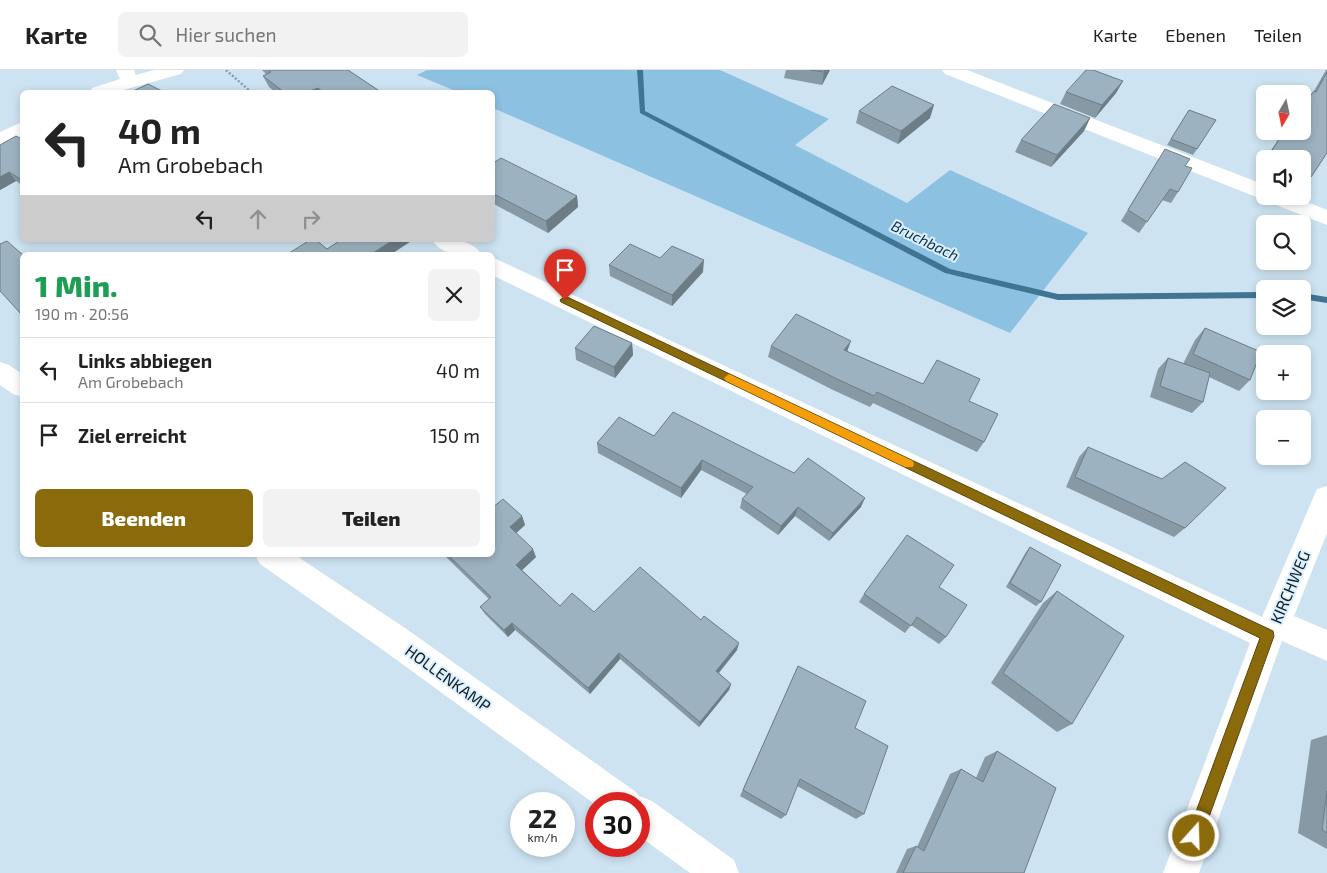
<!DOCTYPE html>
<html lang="de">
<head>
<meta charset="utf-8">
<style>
  body { margin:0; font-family:"Exo 2",sans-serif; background:#f2f2f2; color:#222; height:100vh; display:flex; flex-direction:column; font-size:19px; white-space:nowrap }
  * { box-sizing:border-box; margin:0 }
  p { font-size:16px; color:#767676 }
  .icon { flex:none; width:28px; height:28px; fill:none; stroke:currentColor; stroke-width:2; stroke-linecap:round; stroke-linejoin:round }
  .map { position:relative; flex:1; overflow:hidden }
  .sheet { position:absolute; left:20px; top:182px; width:475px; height:305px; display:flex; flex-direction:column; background:#fff; border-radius:8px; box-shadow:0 2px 8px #0003 }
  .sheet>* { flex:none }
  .guide { position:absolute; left:20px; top:20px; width:475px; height:152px; border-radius:8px; box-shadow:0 2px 8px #0003; background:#fff; color:#222; overflow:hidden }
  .needle { width:32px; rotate:189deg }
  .controls { position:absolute; left:1256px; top:15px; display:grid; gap:10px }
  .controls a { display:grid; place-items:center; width:55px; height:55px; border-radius:8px; background:#fff; box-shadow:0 2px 8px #0003; font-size:25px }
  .speed { position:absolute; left:510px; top:722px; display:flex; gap:10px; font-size:25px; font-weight:700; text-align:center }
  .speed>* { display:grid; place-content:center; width:65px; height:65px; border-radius:50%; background:#fff; box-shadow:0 2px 8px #0003; line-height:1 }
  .speed small { font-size:12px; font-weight:400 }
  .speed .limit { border:8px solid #d22; background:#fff; color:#111 }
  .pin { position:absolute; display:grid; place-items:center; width:42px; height:42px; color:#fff; margin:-51px -21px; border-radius:50% 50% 50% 0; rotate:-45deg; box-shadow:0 0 5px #0007 }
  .pin .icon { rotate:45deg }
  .me { position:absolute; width:55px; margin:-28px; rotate:20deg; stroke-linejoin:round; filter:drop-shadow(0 0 4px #0008) }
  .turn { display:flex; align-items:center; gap:18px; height:105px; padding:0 15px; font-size:22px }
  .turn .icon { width:65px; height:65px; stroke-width:2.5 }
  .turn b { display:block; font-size:35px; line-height:42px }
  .lanes { display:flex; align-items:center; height:48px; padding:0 15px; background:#0003; justify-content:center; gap:25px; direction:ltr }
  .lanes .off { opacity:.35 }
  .round { display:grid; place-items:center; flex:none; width:52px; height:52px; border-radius:8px; background:#f2f2f2 }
  .headline { display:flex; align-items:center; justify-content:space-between; height:85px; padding:0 15px }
  h1 { font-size:30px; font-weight:800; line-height:38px; color:#1e9e55 }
  .primary-button { display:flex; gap:10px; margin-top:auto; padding:10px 15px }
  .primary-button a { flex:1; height:58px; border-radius:8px; background:#8b6a0b; color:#fff; font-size:20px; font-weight:800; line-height:58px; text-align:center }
  .primary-button a+a { background:#f2f2f2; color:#222 }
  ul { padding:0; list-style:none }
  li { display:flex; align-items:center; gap:15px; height:65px; padding:0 15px; border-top:1px solid #e0e0e0 }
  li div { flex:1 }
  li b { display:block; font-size:19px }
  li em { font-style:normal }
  header { display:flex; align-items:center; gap:30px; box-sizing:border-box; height:70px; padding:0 25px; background:#fff; border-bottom:1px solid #e0e0e0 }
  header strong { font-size:24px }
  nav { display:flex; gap:28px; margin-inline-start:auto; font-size:18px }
  .search { width:350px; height:45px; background:#f2f2f2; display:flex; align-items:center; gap:12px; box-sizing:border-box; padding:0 18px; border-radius:8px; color:#767676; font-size:19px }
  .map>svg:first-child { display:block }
  .green { fill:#8dc1e2 }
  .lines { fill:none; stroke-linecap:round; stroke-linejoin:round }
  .stream { fill:#407493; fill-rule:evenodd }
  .path { stroke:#8a9ba6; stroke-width:2.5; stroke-dasharray:2 2; stroke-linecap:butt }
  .minor { fill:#fff; fill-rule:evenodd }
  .wall { fill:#8699a5 }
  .shaded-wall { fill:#6d7d86 }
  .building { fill:#9cb2c0; stroke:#6d7d86 }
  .route { fill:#8b6a0b; stroke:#5a4507 }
  .slow { fill:#f59e0b }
  .labels { text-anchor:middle; stroke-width:4; stroke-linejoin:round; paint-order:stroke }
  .far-water-label { font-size:15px; font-style:italic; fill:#0d2d3f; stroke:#daf0ff }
  .street-label { font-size:16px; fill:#151e23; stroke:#daf0ff }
</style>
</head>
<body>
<header>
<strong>Karte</strong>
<div class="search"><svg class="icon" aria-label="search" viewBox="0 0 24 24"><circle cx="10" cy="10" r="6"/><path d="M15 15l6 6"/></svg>Hier suchen</div>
<nav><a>Karte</a><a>Ebenen</a><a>Teilen</a></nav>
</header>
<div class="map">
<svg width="1327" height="803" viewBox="0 0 1327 803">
  <rect width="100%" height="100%" fill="#cde3f1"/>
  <polygon class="green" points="427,0 720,0 829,49 795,75 907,133 950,100 1088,163 1010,263 493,38 492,22 458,22 417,5"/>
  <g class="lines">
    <g class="stream">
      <polygon points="637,0 643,0 645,41 950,199 1058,224 1265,222 1265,228 1058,230 945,203 640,43"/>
      <polygon points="1302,223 1327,227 1327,233 1302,229"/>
    </g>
    <polyline class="path" points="226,0 251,22"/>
    <g class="minor">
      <polygon points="116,0 134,0 136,5 154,0 184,0 181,4 116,22 90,22 92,18 120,9"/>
      <polygon points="942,0 967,0 1265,115 1265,126 1292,126 1327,140 1327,155 945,4"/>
      <polygon points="22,52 22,66 0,76 0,62"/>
      <path d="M432 170C450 170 472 168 482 185 464 185 443 187 432 170Z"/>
      <polygon points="492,187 1262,547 1317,419 1327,416 1327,463 1294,546 1327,560 1327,591 1282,571 1199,803 1163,803 1250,573 492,205"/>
      <polygon points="0,292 9,295 22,304 22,327 13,324 0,315"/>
      <polygon points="255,485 295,485 405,558 636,722 639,726 652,731 734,790 739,803 690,803 639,766 639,734 596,734 596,735 383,580 260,494"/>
    </g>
  </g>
  <g class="wall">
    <polygon points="262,0 348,0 381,22 275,22 269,17 263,6 266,4"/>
    <polygon points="786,0 830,0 822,15 784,8"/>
    <polygon points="1326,0 1327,0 1327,83 1311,107 1302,117 1302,89 1265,89 1284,61 1302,61 1302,36 1314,21"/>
    <polygon points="1123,11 1116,23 1095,48 1060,34 1066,22"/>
    <polygon points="1189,40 1216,50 1193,85 1167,75"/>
    <polygon points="859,41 930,48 898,74 856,53"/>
    <polygon points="1090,48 1084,61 1051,97 1015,82 1021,70"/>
    <polygon points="22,69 22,115 16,111 0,120"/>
    <polygon points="1265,89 1265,102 1258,99"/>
    <polygon points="1158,90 1185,96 1178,122 1171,133 1162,130 1139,163 1121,151"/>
    <polygon points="492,94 577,126 578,137 548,163 492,133"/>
    <polygon points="660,188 703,202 672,236 610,206 609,195"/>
    <polygon points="1205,258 1250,310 1239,321 1209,307 1203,332 1192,343 1150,327 1158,299 1168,288 1183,294 1195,270"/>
    <polygon points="632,273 633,285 615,308 576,290 575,278"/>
    <polygon points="771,276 847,282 923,314 969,331 984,372 977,382 873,333 870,337 833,320 768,287"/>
    <polygon points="654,366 861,437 829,471 795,446 778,465 740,438 742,429 747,424 701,400 681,428 598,383 597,373"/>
    <polygon points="1088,377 1185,458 1174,467 1066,417 1079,387"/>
    <polygon points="522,446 525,455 516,463 536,487 522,500 560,536 594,542 737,580 719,603 731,614 729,620 699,657 620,589 590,624 515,560 508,567 485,544 480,537 489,529 444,485 492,485"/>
    <polygon points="1030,477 1041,532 1036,536 1006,517 1026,482"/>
    <polygon points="939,517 946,567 939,574 911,555 905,563 859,532 864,524"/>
    <polygon points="1057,521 1072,654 1057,662 991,613 1043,533"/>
    <polygon points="798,596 855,658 864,744 856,749 797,716 786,745 781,749 740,726"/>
    <polygon points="1327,665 1327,779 1298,763 1311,670"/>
    <polygon points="997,681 1024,803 896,803 907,779 916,776 917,777 950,704 961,699 976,708 985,687"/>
  </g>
  <g class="shaded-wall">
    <polygon points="825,0 830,0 822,15 824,2"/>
    <polygon points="1123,11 1116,23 1095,48 1102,35"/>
    <polygon points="318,18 320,22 307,22"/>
    <polygon points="934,35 930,48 898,74 901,61"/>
    <polygon points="1090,48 1084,61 1051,97 1057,85"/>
    <polygon points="9,102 16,111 0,120 0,107"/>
    <polygon points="577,126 578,137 548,163 546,151"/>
    <polygon points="393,170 413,170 390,185 373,185 373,183"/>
    <polygon points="704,190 703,202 672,236 672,225"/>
    <polygon points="851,271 847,282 844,280"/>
    <polygon points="632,273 633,285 615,308 614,297"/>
    <polygon points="702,390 701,400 681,428 681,418"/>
    <polygon points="865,428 861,437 829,471 833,463"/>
    <polygon points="798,437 795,446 778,465 781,456"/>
    <polygon points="522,446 525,455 513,466 510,457"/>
    <polygon points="533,479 536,487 519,503 516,495"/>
    <polygon points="512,553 515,560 508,567 504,560"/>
    <polygon points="739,573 737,580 715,607 716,601"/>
    <polygon points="619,583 620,589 590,624 588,618"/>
    <polygon points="731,614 729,620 699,657 700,652"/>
  </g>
  <g class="building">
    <polygon points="269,0 348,0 381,22 323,22 318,18 307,22 284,22 263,6 271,2"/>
    <polygon points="810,0 825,0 824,2"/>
    <polygon points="1086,0 1093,0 1123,11 1102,35 1066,22"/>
    <polygon points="1327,2 1327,83 1311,107 1302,103 1302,89 1266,89 1285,61 1302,61 1302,37 1314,21 1316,22"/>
    <polygon points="148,14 164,22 131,22"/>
    <polygon points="892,16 934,35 901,61 859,41"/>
    <polygon points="1054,34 1090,48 1057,85 1021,70"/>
    <polygon points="1189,40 1216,50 1197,79 1171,69"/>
    <polygon points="16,66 22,69 22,110 9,102 0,107 0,75"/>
    <polygon points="1165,79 1190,89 1185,96 1192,98 1178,122 1170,119 1147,152 1128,140"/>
    <polygon points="501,88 577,126 546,151 492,123 492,94"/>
    <polygon points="310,170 316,170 327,179 341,170 393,170 373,183 375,185 286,185"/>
    <polygon points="7,171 23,185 22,185 22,245 0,221 0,174"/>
    <polygon points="630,174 660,188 672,176 704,190 672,225 609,195"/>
    <polygon points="796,244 851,271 844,280 923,314 937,290 980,309 969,331 998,344 984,372 877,322 874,326 837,309 771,276"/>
    <polygon points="594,256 632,273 614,297 575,278"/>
    <polygon points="1205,258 1261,282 1250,310 1193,284"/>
    <polygon points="1168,288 1210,303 1203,332 1160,316"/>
    <polygon points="673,342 794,403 808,388 865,428 833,463 798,437 781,456 742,429 753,417 702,390 681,418 597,373 619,347 654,366"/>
    <polygon points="1088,377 1162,409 1185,392 1226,418 1185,458 1075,407"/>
    <polygon points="503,429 522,446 510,457 533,479 516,495 560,536 572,523 594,542 640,497 701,550 704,546 739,573 716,601 731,614 700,652 619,583 588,618 512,553 504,560 480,537 491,527 448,485 492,485 492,438"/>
    <polygon points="907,465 954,495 939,517 967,535 946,567 917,547 911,556 864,524"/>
    <polygon points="1030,477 1061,495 1041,532 1010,513"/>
    <polygon points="1057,521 1124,566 1072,654 1003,603"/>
    <polygon points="798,596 866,631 855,658 888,676 864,744 800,709 786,745 743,720"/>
    <polygon points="997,681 1056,718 1024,803 903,803 916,776 924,781 961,699 983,712"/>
    <polygon points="1327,721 1327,763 1322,760"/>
  </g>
  <polygon class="route" points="565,226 1273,561 1274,566 1200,772 1194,774 1189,772 1187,766 1260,568 561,232 560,230"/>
  <polygon class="slow" points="729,304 913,391 914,394 913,397 905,397 726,311 724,308"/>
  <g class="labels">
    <g class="far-water-label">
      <text transform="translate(925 171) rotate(26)" y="5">Bruchbach</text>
    </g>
    <g class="street-label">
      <text transform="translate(1290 517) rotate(-67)" y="6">KIRCHWEG</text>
      <text transform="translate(448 608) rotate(36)" y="6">HOLLENKAMP</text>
    </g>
  </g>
</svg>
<div class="controls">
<a><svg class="needle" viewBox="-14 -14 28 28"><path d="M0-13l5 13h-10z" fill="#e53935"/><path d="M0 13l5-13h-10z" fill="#767676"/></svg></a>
<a><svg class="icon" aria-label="sound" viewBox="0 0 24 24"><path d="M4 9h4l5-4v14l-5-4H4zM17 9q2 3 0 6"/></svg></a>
<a><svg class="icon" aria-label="search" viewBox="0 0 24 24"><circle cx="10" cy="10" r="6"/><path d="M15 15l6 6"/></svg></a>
<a><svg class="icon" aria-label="layers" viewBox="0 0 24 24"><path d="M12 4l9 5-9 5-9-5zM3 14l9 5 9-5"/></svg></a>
<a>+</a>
<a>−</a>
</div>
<div class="speed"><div>22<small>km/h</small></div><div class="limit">30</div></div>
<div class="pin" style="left:565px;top:230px;background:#d93025"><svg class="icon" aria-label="arrive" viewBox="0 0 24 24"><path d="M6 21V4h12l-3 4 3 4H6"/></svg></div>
<svg class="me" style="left:1194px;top:766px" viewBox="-20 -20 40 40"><circle r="17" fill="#8b6a0b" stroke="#fff" stroke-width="3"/><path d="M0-11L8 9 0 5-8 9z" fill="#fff"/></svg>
<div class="guide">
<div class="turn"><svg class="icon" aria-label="left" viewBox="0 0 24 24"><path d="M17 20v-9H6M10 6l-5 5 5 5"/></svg><div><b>40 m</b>Am Grobebach</div></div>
<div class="lanes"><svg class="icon" aria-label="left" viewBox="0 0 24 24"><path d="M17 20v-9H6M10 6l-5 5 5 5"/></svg><svg class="icon off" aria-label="ahead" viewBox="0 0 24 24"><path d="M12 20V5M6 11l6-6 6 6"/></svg><svg class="icon off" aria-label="right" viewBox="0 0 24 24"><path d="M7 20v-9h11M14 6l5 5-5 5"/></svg></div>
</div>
<section class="sheet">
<div class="headline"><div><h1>1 Min.</h1><p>190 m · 20:56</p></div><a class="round"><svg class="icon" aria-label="close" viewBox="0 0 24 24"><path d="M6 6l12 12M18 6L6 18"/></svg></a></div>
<ul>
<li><svg class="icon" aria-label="left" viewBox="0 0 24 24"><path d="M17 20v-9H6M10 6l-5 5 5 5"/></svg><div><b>Links abbiegen</b><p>Am Grobebach</p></div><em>40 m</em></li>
<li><svg class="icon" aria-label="arrive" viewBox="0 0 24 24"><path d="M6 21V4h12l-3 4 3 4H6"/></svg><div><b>Ziel erreicht</b></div><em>150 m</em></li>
</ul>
<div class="primary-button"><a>Beenden</a><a>Teilen</a></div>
</section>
</div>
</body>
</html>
